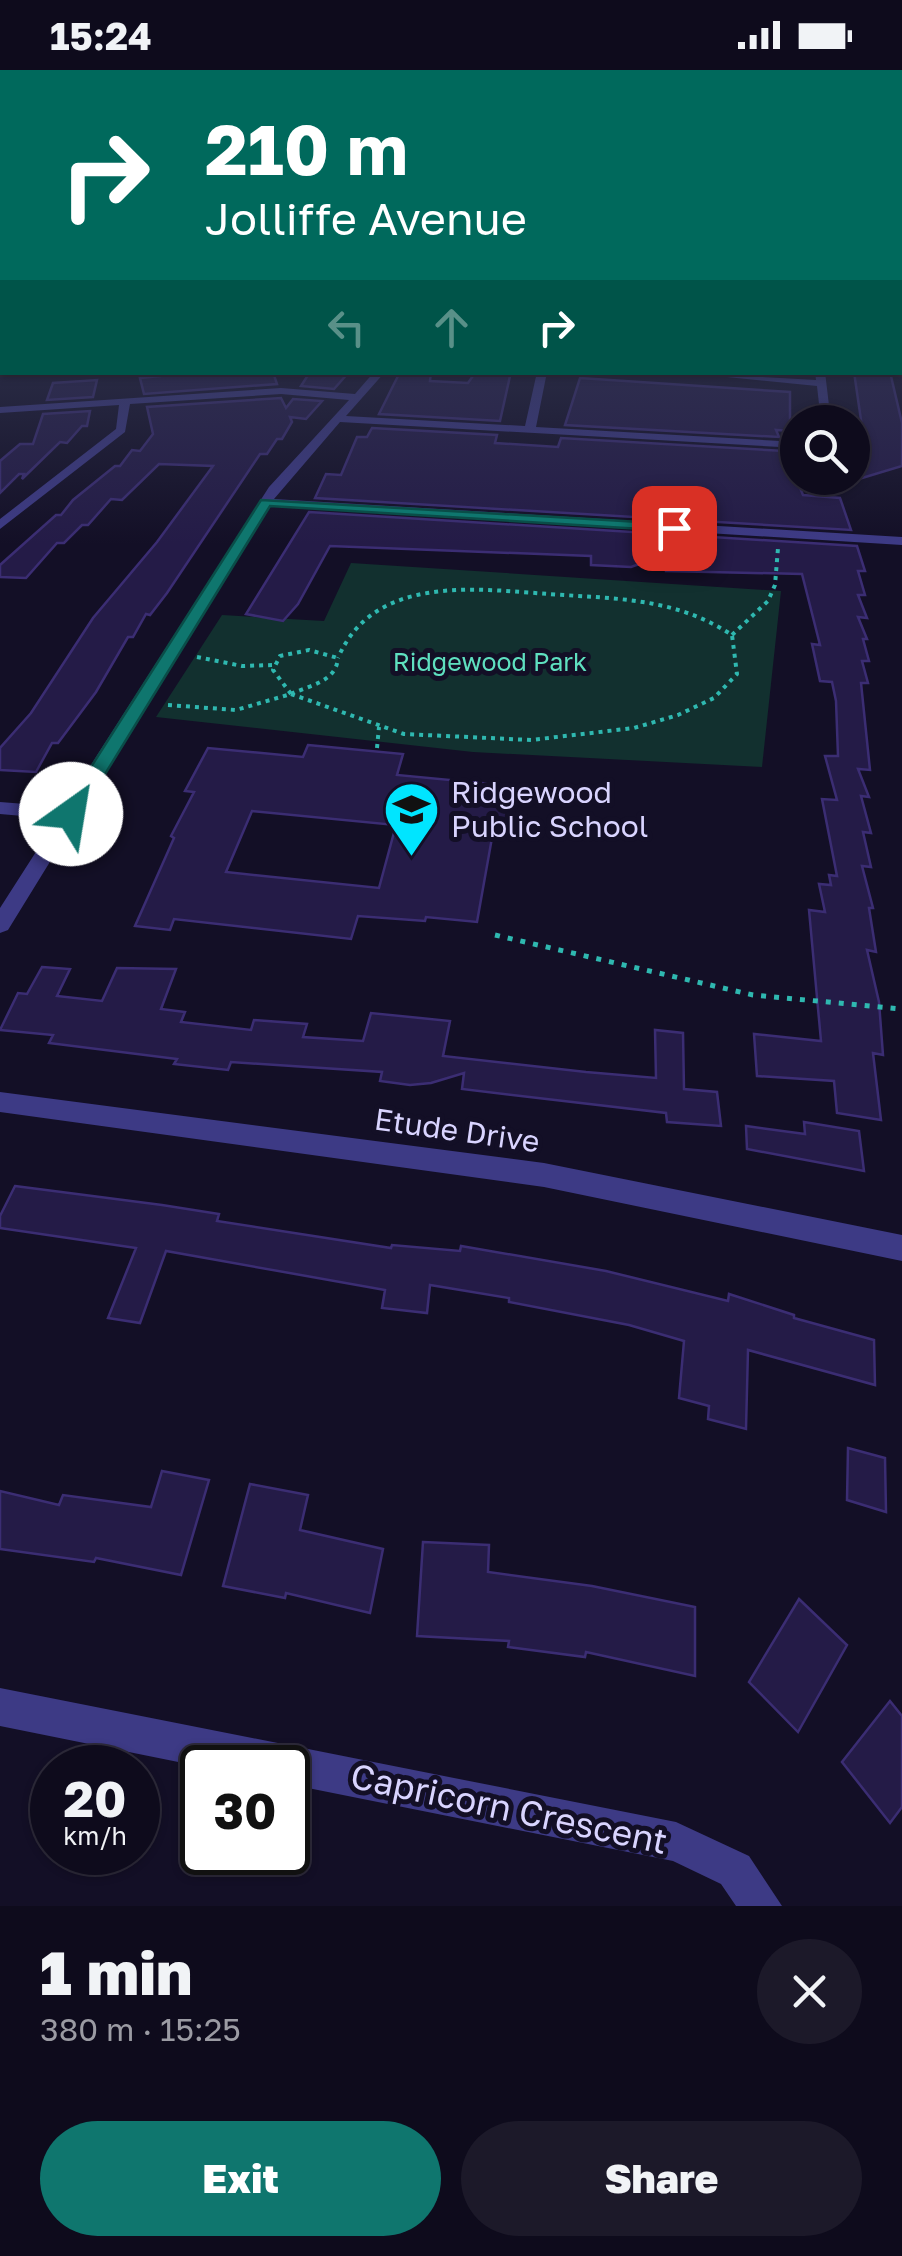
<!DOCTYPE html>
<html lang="en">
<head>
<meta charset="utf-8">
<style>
  body { margin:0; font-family:"Golos Text",sans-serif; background:#1c1929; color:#f1f3f6; height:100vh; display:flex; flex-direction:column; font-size:38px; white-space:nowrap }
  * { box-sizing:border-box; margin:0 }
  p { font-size:32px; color:#9b9ba3 }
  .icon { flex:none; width:55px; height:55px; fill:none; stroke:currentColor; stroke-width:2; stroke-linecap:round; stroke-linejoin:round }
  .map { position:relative; height:1836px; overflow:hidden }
  .sheet { display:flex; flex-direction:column; background:#0e0b1c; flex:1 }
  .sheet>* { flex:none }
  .guide { position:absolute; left:0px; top:0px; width:902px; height:305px; box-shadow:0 2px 8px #0004,0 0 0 2px #2e2b3b; background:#00695c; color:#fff; overflow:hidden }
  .buttons { position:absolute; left:780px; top:335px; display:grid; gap:20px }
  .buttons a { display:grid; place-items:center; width:90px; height:90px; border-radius:50%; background:#0e0b1c; box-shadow:0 2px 8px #0004,0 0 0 2px #2e2b3b; font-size:50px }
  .speed { position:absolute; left:30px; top:1675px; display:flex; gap:20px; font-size:50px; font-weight:700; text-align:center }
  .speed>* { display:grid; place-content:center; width:130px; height:130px; border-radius:50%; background:#0e0b1c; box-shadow:0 2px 8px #0004,0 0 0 2px #2e2b3b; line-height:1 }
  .speed small { font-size:25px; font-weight:400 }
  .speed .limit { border:5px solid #111; border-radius:15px; background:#fff; color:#111 }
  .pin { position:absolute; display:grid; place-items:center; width:85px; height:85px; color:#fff; margin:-42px; border-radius:20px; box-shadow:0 5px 15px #0006 }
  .me { position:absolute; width:110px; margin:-55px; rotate:32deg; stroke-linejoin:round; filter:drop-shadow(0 0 8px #0008) }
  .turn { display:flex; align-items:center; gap:35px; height:210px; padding:0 40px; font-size:45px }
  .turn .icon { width:130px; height:130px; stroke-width:2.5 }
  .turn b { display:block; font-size:70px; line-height:85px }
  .lanes { display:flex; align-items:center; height:95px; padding:0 40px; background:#0003; justify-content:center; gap:50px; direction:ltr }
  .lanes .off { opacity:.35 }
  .round { display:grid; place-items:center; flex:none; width:105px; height:105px; border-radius:52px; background:#1c1929 }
  .overview { display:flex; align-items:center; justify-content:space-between; height:170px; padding:0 40px }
  h1 { font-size:60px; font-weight:800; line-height:75px }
  .primary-button { display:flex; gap:20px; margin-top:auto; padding:20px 40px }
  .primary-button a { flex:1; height:115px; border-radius:60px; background:#0f766e; color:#fff; font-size:40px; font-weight:800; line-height:115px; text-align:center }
  .primary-button a+a { background:#1c1929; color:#f1f3f6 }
  .status { display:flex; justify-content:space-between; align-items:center; height:70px; padding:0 50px; background:#0e0b1c; direction:ltr }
  .status svg { height:28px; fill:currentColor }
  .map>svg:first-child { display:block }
  .green { fill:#12302f }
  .building { fill:#241b47; stroke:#3b2d73; stroke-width:2.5; fill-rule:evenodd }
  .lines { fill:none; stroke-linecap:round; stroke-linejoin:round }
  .path-far1 { stroke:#2fb8b0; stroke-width:4; stroke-dasharray:4 5; stroke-linecap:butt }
  .path { stroke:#2fb8b0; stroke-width:5; stroke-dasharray:5 8; stroke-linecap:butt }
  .minor { fill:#3d3a85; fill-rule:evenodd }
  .tertiary { fill:#3d3a85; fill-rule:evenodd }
  .route { fill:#0f766e; stroke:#0a4d48; stroke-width:2.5 }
  .labels { text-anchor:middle; stroke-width:10; stroke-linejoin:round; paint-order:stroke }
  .far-park-label { font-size:25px; fill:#5fe0c0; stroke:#130f26 }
  .poi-label { font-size:30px; fill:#d9d4ff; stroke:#130f26; text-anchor:start }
  .street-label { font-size:30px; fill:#d9d4ff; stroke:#130f26 }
  .near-street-label { font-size:35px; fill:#d9d4ff; stroke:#130f26 }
</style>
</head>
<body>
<div class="status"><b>15:24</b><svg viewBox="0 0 49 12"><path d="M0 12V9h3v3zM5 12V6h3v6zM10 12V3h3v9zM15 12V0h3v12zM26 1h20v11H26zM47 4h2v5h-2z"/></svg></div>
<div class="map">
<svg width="902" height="1836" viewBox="0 0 902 1836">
  <rect width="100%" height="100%" fill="#130f26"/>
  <polygon class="green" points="351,493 781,521 762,697 473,682 156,647 222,545 324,551"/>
  <g class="building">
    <polygon points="201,302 273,302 277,314 144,324 140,308"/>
    <polygon points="310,302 349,302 334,319 301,316"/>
    <polygon points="400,302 431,302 430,311 468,313 475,303 510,306 500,351 379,344"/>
    <polygon points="854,302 890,302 902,353 902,396 852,411 852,388 866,384"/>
    <polygon points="580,308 790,322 790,361 776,360 779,367 565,355"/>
    <polygon points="97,310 93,327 47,330 53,313"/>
    <polygon points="281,328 286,338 293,329 322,331 306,349 290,347 292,352 282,369 277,369 267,384 260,384 167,523 150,545 146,544 133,567 128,567 96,622 58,673 52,673 36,702 0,700 0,678 31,643 93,548 157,472 213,396 159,394 122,430 111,429 88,455 82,455 64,473 57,473 26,508 0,507 0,495 56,445 61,445 73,430 115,396 120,396 132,380 140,381 153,364 147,337"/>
    <polygon points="90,341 87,356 82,356 67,373 60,372 22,409 24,404 19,404 0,423 0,391 20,374 33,374 43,344"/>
    <polygon points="372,358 497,365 495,373 558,377 561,368 785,381 803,425 840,428 851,460 315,428 326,404 341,405 357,367 367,367"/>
    <polygon points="309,442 857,476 865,501 858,501 865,525 858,525 867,548 858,547 867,569 863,569 869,591 862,591 868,613 861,613 870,700 858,699 869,727 861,726 871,763 863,762 871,797 862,796 873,838 869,838 876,882 867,880 879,932 883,985 873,983 881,1050 837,1043 834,1011 757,1006 754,964 821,971 809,840 825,842 819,814 831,815 829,805 837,806 822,729 837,730 825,686 838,686 836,631 832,612 820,611 812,574 820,575 802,504 666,501 665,485 631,497 591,495 591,486 330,476 298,534 283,551 246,544"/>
    <path d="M308 675 403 684 397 705 512 716 504 763 493 762 477 852 426 847 425 851 358 846 351 869 174 849 170 860 135 856 174 768 171 766 194 722 185 721 208 678 303 687ZM252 741 396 755 379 818 226 802Z"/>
    <polygon points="42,897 70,899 57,926 102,931 117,898 176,899 161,939 185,942 181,952 251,960 254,950 307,954 303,967 363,971 371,943 450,951 443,986 586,1002 656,1008 655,960 683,963 684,1019 717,1022 721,1056 667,1052 666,1043 462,1019 464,1003 431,1013 410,1015 380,1011 382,1002 231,992 228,1000 174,994 177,989 49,973 53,965 0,960 18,923 27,924"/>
    <polygon points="804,1052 859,1061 864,1101 747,1079 746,1056 805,1064"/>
    <polygon points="15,1116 162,1135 219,1144 217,1151 391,1178 392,1175 460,1181 461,1176 606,1201 728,1231 729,1224 794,1245 794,1248 874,1270 875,1315 748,1280 746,1359 708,1349 709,1336 679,1328 684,1271 629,1255 509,1232 509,1228 430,1215 427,1243 382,1238 385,1220 166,1181 140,1253 108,1248 136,1178 0,1158 0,1146"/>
    <polygon points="848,1378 885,1388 886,1442 847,1430"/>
    <polygon points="162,1401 209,1410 181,1505 96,1488 94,1492 0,1479 0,1421 59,1435 63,1425 151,1437"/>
    <polygon points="250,1414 308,1425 300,1460 383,1479 370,1543 286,1523 285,1528 223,1516"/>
    <polygon points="423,1472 489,1475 488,1502 592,1516 695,1537 695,1606 586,1582 585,1587 508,1577 509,1571 417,1566"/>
    <polygon points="799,1529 847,1575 798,1662 749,1612"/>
    <polygon points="890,1631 902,1646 902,1737 890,1753 842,1692"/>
  </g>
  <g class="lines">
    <g class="path-far1">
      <polyline points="732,565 768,531 775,515 778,478"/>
      <polyline points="197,587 242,596 272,595"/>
      <path d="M291 624 404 664 531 670 634 658 678 645 714 628 737 604 732 565C674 527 615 529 549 524 476 519 374 504 338 588"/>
      <polyline points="291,624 273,600 280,586 309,580 338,588"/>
      <path d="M291 624C310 615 336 612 338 588"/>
      <polyline points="168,635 236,640 291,624"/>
      <polyline points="377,678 379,657"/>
    </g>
    <polyline class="path" points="495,865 753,925 902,939"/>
    <g class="minor">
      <polygon points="374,302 385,302 346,346 525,356 537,302 547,302 536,357 798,372 798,378 340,352 274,429 902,467 902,475 269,436 8,860 0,863 0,838 57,749 0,744 0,732 64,737 269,417 349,330 281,324 130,334 125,362 0,459 0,449 116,359 119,335 0,343 0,337 281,318 355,324"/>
      <polygon points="677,302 816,310 815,302 825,302 831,352 821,352 817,316"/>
      <polygon points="0,1022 544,1093 902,1165 902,1191 544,1117 0,1042"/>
      <polygon points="0,1618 676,1752 749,1786 782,1836 736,1836 721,1814 673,1791 288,1714 288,1698 208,1698 0,1656"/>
    </g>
    <g class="tertiary">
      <rect x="900" y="253" width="2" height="6"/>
      <rect x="0" y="275" width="2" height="6"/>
    </g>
  </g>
  <linearGradient id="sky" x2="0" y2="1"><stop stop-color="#0a0815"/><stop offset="0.46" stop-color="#333752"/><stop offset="1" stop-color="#333752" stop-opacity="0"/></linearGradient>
  <rect width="902" height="474" fill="url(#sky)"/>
  <polygon class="route" points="261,430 674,454 681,458 674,461 270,436 78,748 64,748 61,744"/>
  <defs>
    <symbol id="school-pin" viewBox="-11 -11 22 30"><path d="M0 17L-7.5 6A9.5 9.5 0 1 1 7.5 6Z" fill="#00e5ff" stroke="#130f26"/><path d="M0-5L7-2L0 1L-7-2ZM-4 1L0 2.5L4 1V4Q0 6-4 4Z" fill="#111"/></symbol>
  </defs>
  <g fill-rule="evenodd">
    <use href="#school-pin" x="380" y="708" width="63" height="86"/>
  </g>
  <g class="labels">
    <g class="far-park-label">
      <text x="490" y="601">Ridgewood Park</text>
    </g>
    <g class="poi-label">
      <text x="451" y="733">Ridgewood<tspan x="451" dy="34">Public School</tspan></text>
    </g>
    <g class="street-label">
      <text transform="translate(457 1061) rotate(8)" y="10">Etude Drive</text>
    </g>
    <g class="near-street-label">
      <text transform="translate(509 1739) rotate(12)" y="12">Capricorn Crescent</text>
    </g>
  </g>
</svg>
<div class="buttons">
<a><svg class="icon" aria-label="search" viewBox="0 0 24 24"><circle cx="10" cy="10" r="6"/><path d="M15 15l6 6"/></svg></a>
</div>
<div class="speed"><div>20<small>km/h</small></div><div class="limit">30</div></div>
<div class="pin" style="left:674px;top:458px;background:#d93025"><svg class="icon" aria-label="arrive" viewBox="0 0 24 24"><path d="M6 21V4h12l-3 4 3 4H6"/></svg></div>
<svg class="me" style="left:71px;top:744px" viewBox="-20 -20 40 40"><circle r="19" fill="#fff"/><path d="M0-13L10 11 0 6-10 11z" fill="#0f766e"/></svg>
<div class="guide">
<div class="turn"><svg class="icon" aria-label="right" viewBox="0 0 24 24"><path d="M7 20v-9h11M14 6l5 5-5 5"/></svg><div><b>210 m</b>Jolliffe Avenue</div></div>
<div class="lanes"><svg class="icon off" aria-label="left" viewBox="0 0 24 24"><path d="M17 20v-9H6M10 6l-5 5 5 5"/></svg><svg class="icon off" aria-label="ahead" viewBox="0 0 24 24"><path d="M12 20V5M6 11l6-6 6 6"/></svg><svg class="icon" aria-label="right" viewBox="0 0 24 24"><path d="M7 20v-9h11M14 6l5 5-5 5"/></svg></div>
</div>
</div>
<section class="sheet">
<div class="overview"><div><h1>1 min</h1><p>380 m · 15:25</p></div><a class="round"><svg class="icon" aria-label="close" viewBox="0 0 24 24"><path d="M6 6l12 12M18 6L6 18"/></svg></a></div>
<div class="primary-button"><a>Exit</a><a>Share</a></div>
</section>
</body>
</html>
